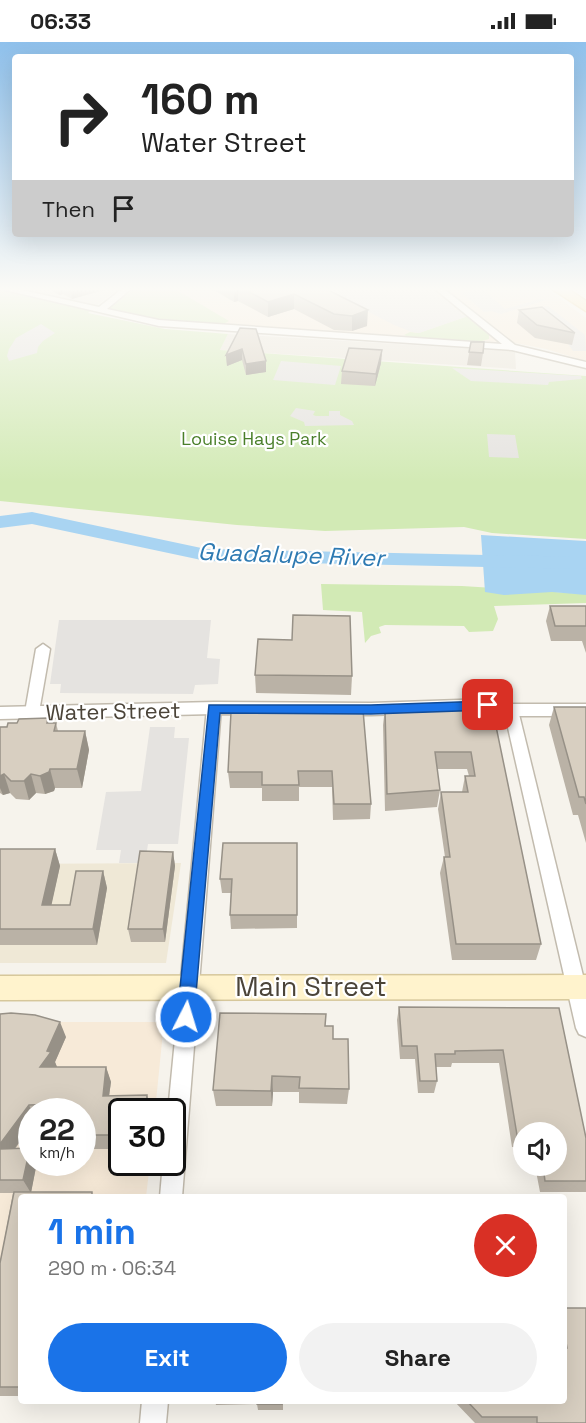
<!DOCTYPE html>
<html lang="en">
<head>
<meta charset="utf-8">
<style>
  body { margin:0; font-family:"Space Grotesk",sans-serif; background:#f2f2f2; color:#222; height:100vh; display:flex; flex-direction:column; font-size:22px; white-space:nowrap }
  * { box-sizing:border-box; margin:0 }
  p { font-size:20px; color:#767676 }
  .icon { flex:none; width:33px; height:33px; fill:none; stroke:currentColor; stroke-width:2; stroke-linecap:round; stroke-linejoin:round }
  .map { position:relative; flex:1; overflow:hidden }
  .drawer { position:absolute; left:18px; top:1152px; width:549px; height:210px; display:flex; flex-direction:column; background:#fff; border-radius:6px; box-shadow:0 6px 24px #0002 }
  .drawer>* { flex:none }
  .banner { position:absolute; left:12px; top:12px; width:562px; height:183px; border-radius:6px; box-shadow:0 6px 24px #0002; background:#fff; color:#222; overflow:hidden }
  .controls { position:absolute; left:513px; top:1080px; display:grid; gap:12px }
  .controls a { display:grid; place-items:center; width:54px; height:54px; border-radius:50%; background:#fff; box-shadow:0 6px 24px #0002; font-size:30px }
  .speed { position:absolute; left:18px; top:1056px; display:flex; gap:12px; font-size:30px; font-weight:700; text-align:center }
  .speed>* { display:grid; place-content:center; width:78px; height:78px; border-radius:50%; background:#fff; box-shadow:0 6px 24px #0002; line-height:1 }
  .speed small { font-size:15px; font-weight:400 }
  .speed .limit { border:3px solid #111; border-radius:9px; background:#fff; color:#111 }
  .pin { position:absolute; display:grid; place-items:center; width:51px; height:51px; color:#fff; margin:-26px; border-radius:12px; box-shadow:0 3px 9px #0006 }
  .me { position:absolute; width:66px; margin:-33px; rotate:5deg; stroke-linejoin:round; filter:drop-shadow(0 0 4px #0008) }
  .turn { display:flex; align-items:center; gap:21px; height:126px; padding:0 30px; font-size:27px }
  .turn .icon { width:78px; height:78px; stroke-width:2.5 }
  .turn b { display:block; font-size:42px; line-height:51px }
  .then { display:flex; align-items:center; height:57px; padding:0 30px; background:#0003; gap:12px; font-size:22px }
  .round { display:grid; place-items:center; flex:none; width:63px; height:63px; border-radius:32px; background:#f2f2f2 }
  .overview { display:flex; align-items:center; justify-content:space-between; height:102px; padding:0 30px }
  h1 { font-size:36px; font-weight:700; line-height:45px; color:#1a73e8 }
  .action { display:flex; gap:12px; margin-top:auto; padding:12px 30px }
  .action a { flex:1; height:69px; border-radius:36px; background:#1a73e8; color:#fff; font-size:24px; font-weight:700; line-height:69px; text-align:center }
  .action a+a { background:#f2f2f2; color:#222 }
  .status { display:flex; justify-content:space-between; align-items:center; height:42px; padding:0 30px; background:#fff; direction:ltr }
  .status svg { height:16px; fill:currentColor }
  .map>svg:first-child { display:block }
  .residential { fill:#eae5da }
  .commercial { fill:#f7ead8; fill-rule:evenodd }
  .education { fill:#efe8d6 }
  .green { fill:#d2eab5 }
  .parking { fill:#e5e3e0 }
  .water { fill:#a9d4f2 }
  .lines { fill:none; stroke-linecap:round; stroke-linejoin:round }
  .river { fill:#a9d4f2; fill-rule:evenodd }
  .minor-casing { stroke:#c2bbae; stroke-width:3 }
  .tertiary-casing { stroke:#c2bbae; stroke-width:3 }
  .secondary-casing { stroke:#d6c79b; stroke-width:3 }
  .primary-casing { stroke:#e6c16a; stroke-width:3 }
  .minor { fill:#fff; fill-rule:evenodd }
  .tertiary { fill:#fff; fill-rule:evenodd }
  .secondary { fill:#fff3cd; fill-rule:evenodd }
  .primary { fill:#ffe39c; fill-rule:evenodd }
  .wall { fill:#bab2a6 }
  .shaded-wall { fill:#979187 }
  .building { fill:#d8cfc1; stroke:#979187; stroke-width:1.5 }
  .route { fill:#1a73e8; stroke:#114b97; stroke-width:1.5 }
  .labels { text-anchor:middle; stroke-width:4.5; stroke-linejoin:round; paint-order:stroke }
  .far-park-label { font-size:18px; fill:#4a7f2a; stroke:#fff }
  .street-label { font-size:22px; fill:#4b4439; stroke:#fff }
  .water-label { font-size:24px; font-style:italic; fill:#2e7ab2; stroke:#fff }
  .near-street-label { font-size:27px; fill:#4b4439; stroke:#fff }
</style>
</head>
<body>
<div class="status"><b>06:33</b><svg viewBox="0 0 49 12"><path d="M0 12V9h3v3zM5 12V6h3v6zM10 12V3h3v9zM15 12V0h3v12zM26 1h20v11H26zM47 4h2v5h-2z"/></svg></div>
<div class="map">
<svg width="586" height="1381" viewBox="0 0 586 1381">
  <rect width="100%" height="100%" fill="#f6f3ec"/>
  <g class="residential">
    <polygon points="1,247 118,247 92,267"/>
    <polygon points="228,292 515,309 516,327 220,308"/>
  </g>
  <g class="commercial">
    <polygon points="134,247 547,247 586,276 586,319 546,307 515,301 167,280 110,266"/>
    <path d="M0 980H164L155 1069 122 1070V1120L150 1121 146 1155H21L0 1258ZM32 1070H82V1120H32Z"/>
  </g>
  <polygon class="education" points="181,821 166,921 0,921 0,822"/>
  <g class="green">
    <polygon points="0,247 92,267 88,271 165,287 228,292 220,308 586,334 586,497 492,491 464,485 325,489 237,483 0,459"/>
    <path d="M134 247H175L229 279C212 292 134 273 111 268L110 266Z"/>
    <polygon points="468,274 489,293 489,297 478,300 412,296 404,293 410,290 419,291"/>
    <polygon points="321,542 462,544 586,552 586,561 494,564 498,577 493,589 469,590 464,584 385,583 379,585 381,591 371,594 365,601 362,570 323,568"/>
  </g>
  <g class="parking">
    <polygon points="324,247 433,248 437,250 438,255 449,258 452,264 458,264 454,267 460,268 461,272 468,274 419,291 412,290 394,283"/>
    <polygon points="479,247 490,247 485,249 505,267 540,257 546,258 501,272 491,269 484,270 462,251"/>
    <polygon points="548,264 585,293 586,309 573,309 565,297 527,267"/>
    <polygon points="41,282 55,291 43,299 38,305 37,311 9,319 7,314 9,307 16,296"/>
    <polygon points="281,319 341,324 335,343 273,338"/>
    <polygon points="452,326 581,334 582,337 549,340 548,343 471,339"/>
    <polygon points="296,366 315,369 313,373 316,374 329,374 329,369 340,369 340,373 352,379 354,383 305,384 304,380 290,374"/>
    <polygon points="487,392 515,393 519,416 489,415"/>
    <polygon points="59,578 211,578 207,616 220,617 218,642 195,643 193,652 60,651 61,642 50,642"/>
    <polygon points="150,685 175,685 174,696 189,696 178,802 148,802 145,821 119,821 121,808 96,808 106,750 141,749"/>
  </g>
  <polygon class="water" points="481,493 586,499 586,553 552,550 504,553 485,550"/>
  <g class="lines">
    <polygon class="river" points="32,470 206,507 586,515 586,527 206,519 32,482 0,486 0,474"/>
    <defs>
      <g id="minor">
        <polygon points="17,247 99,265 122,247 131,247 107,267 159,278 502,302 435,247 444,247 515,303 586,320 586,326 512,308 159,284 5,248"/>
        <polygon points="43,602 50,607 39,670 32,675 25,670 36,607"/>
        <polygon points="214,661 221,666 182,1155 160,1155 163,1120 172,1120 172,1070 168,1070 207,666"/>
        <polygon points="511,663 518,668 586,946 586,995 579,992 576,986 504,668"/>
        <polygon points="142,1359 168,1359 166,1381 140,1381"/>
      </g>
      <polygon id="tertiary" points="488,657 511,662 586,662 586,674 511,674 488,669 371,673 214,672 0,677 0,665 214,660 371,661"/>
      <polygon id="secondary" points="586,933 586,957 0,958 0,934"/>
      <polygon id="primary" points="552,247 568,247 586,259 586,269"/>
    </defs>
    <use href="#minor" class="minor-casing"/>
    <use href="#tertiary" class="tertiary-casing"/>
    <use href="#secondary" class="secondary-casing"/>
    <use href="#primary" class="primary-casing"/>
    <use href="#minor" class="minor"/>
    <use href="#tertiary" class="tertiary"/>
    <use href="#secondary" class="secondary"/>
    <use href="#primary" class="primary"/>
  </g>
  <g class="wall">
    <polygon points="50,247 107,247 72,257 63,252 59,253"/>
    <polygon points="212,247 326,247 367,284 352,289 334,288 294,267 268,275 238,259 234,260"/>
    <polygon points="519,268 575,291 572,303 535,296 517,281"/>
    <polygon points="240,286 266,330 246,333 242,318 227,324 226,313"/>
    <polygon points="471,300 483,311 481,324 467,323"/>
    <polygon points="382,308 381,321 375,344 341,342 342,329"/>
    <polygon points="550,564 586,564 586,611 582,599 551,599 546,579"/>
    <polygon points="255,633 352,634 351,653 256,651"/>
    <polygon points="492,665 541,902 536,918 452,918 440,831 444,815 445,815 438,767 441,750 462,750 465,734 469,734 467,727 437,727 440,748 437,765 385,769 383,683 385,666"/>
    <polygon points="554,665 586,665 586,801 578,773 573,773 549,683"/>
    <polygon points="363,668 371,762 370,777 333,778 332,745 299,745 299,759 262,759 262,746 230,746 228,730"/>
    <polygon points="50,681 56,681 58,689 85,689 89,708 82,746 55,746 54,749 45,752 36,751 29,758 16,757 10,751 3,753 0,751 0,685"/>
    <polygon points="297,801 297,886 231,887 230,873 231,851 222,851 220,837"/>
    <polygon points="0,807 55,807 60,824 51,863 70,863 103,829 107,846 97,903 0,903"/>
    <polygon points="173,810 175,824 165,900 131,900 128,887"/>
    <polygon points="399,965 559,966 586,1096 586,1150 540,1150 535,1124 556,1124 556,1090 524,1090 524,1105 512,1105 499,1021 452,1021 451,1025 436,1025 437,1039 434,1051 418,1051 415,1017 400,1017 397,978"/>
    <polygon points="0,972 66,995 55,1020 57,1025 106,1025 111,1040 109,1054 151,1068 151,1070 122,1070 122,1107 82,1107 82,1070 32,1070 32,1083 15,1107 30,1106 32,1109 32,1120 37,1120 31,1150 21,1155 21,1354 0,1354 0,1221 13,1151 0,1151"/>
    <polygon points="325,984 333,997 349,1047 347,1062 299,1061 299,1050 273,1050 272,1064 216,1064 213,1048"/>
    <polygon points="564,1266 586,1381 475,1381 454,1359 564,1359"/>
    <polygon points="215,1359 283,1359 283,1368 258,1368 257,1362 216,1363"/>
  </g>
  <g class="shaded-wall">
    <polygon points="58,247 62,247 63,252 59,253"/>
    <polygon points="80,247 107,247 72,257 71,250"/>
    <polygon points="234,247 238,247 238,259 234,260"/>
    <polygon points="294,252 294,267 268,275 268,260"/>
    <polygon points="368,268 367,284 352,289 352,274"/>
    <polygon points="242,307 242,318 227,324 226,313"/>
    <polygon points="382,308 381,321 375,344 376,332"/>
    <polygon points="266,319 266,330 246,333 246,322"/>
    <polygon points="85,689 89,708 82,746 77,727"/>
    <polygon points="50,727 55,746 54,749 45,752 40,734"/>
    <polygon points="4,732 10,751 3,753 0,746 0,734"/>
    <polygon points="31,732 36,751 29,758 24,739"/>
    <polygon points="55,807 60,824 48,879 42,863"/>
    <polygon points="173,810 175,824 165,900 163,887"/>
    <polygon points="103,829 107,846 97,903 93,887"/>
    <polygon points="60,980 66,995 55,1020 57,1025 40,1025"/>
    <polygon points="106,1025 111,1040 107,1068 103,1054"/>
    <polygon points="272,1034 273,1050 272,1064 271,1049"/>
    <polygon points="147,1053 151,1068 151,1070 146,1070"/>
    <polygon points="29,1063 32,1070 32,1083 4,1121 0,1114 0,1102"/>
    <polygon points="30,1106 32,1109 32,1120 37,1120 31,1151 23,1138"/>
  </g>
  <g class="building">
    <polygon points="66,247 80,247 71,250"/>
    <polygon points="244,247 326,247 368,268 352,274 334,272 294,252 268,260"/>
    <polygon points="542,265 575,291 537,283 519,268"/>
    <polygon points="240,286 256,287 266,319 246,322 242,307 226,313"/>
    <polygon points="471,300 484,300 483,311 469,310"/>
    <polygon points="349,306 382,308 376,332 342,329"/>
    <polygon points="550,564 586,564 586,584 555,584"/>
    <polygon points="293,573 350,574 352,634 255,633 258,597 292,598"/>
    <polygon points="492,665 541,902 456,902 444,815 450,815 441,750 468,750 465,734 475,734 471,710 435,710 440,748 387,752 385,666"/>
    <polygon points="554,665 586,665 586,762 584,755 579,755"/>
    <polygon points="363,668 371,762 334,762 332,729 298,729 299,743 262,743 262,730 228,730 231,670"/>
    <polygon points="48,676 47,681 56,681 54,689 85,689 77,727 50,727 49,730 40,734 31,732 24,739 11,739 4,732 0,734 0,685 7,685 8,681 17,681 19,677"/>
    <polygon points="223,801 297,801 297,873 230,873 232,837 220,837"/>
    <polygon points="0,807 55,807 42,863 70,863 76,829 103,829 93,887 0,887"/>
    <polygon points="140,809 173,810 163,887 128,887"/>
    <polygon points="399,965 559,966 586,1096 586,1139 545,1139 543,1124 556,1124 556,1090 524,1090 524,1093 517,1093 503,1008 455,1009 455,1012 435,1012 437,1039 420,1039 417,1004 402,1004"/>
    <polygon points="11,971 35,973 60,980 47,1009 51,1010 40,1025 106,1025 103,1054 147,1053 146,1070 122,1070 122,1093 82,1093 82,1070 55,1070 56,1062 29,1063 0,1102 0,972"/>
    <polygon points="220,971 326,972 325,984 333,984 333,997 348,997 349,1047 299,1046 300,1035 272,1034 271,1049 213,1048"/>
    <polygon points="30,1106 23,1138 0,1138 0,1107"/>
    <polygon points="14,1150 92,1150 92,1154 111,1154 110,1155 21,1155 21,1345 0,1345 0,1221"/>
    <polygon points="564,1266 586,1266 586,1381 537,1381 537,1375 482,1375 467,1359 564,1359 564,1306 567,1306 564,1289"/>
    <rect x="257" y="1359" width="25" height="3"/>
  </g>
  <linearGradient id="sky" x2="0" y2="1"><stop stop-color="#8fc1ec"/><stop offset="0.56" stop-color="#fbfaf6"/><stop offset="1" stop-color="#fbfaf6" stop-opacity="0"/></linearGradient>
  <rect width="586" height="441" fill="url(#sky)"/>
  <polygon class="route" points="488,659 494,663 488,668 371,672 220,671 194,975 192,980 186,983 179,980 177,975 209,663 371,663"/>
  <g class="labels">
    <g class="far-park-label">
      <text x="254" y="403">Louise Hays Park</text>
    </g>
    <g class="street-label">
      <text transform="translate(113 669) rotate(-1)" y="8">Water Street</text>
    </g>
    <g class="water-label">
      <text transform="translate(291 513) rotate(2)" y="8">Guadalupe River</text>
    </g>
    <g class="near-street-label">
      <text x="311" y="954">Main Street</text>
    </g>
  </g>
</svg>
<div class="controls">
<a><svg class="icon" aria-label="sound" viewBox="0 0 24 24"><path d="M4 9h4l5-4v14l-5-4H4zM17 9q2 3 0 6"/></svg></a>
</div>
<div class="speed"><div>22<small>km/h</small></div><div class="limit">30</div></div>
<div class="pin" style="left:488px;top:663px;background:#d93025"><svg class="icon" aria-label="arrive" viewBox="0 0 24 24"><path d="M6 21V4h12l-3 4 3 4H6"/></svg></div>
<svg class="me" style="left:186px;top:975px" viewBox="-20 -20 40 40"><circle r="17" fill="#1a73e8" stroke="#fff" stroke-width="3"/><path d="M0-11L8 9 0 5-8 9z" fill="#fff"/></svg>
<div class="banner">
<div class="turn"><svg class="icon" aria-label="right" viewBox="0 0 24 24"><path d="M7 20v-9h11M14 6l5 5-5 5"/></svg><div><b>160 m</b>Water Street</div></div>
<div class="then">Then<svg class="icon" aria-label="arrive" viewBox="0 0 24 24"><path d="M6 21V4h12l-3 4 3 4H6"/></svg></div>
</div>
<section class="drawer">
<div class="overview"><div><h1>1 min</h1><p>290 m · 06:34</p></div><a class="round" style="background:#d93025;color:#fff"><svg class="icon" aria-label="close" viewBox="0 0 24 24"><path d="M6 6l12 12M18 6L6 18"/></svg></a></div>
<div class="action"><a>Exit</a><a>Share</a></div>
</section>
</div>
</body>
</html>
